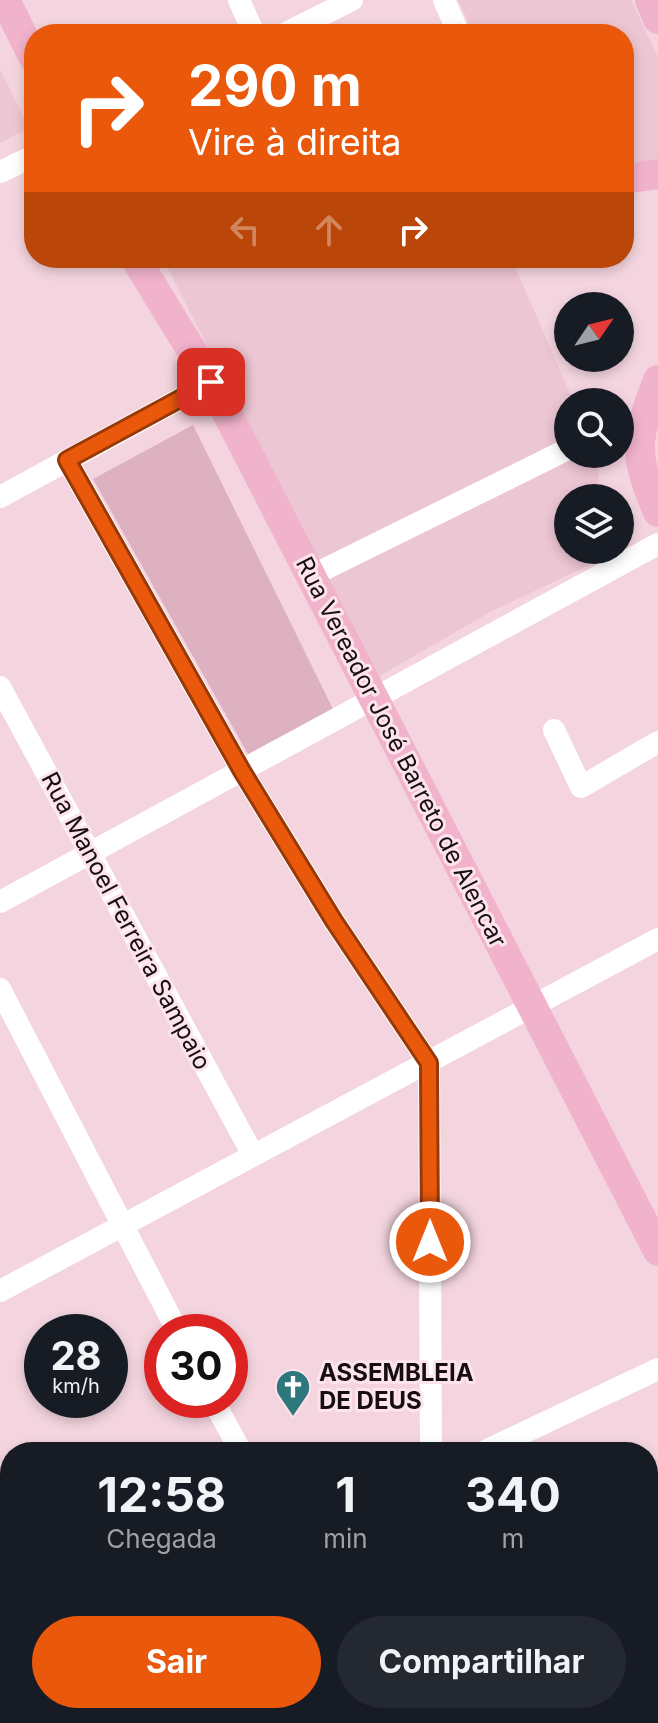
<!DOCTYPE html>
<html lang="pt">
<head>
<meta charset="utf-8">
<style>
  body { margin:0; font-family:Inter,sans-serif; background:#242831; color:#f1f3f6; height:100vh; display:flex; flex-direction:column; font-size:30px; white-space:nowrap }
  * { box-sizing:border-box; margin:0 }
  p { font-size:26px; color:#9ea1a6 }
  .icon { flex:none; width:44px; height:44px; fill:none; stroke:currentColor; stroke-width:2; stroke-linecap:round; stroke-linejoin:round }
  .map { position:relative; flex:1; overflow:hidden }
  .side { position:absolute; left:0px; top:1442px; width:658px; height:282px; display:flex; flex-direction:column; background:#171b24; border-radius:32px 32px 0 0; box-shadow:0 4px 12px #0003 }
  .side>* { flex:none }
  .hud { position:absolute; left:24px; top:24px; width:610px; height:244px; border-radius:32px; box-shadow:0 4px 12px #0003; background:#ea580c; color:#fff; overflow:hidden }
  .needle { width:52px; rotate:55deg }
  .fabs { position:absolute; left:554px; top:292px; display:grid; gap:16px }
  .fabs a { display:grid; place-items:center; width:80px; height:80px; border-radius:50%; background:#171b24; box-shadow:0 4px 12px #0003; font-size:40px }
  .speed { position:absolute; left:24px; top:1314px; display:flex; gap:16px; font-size:40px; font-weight:700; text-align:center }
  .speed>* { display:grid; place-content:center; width:104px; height:104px; border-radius:50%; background:#171b24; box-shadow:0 4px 12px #0003; line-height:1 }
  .speed small { font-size:20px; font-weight:400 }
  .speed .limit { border:12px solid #d22; background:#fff; color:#111 }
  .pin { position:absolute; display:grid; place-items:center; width:68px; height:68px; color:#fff; margin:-34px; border-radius:16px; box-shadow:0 4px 12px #0006 }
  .me { position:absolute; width:88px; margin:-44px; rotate:0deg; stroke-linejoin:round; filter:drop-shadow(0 0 6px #0008) }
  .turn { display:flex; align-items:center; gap:28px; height:168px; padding:0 32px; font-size:36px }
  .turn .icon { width:104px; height:104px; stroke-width:2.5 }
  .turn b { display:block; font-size:56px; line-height:68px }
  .lanes { display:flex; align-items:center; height:76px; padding:0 32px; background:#0003; justify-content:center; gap:40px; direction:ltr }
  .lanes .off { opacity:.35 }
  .eta { display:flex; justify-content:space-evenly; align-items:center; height:136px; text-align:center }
  .eta b { font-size:48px; font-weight:700; line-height:56px }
  .cta { display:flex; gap:16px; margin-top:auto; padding:16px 32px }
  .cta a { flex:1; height:92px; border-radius:48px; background:#ea580c; color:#fff; font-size:32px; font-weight:700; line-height:92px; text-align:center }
  .cta a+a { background:#242831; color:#f1f3f6 }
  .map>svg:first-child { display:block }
  .built { fill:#ecc6d2 }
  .green { fill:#ddb1c0 }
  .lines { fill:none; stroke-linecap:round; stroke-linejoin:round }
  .minor { stroke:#fff; stroke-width:22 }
  .major { stroke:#f1b3cb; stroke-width:30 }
  .route-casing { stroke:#983908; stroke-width:20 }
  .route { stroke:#ea580c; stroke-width:14 }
  .labels { text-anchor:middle; stroke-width:6; stroke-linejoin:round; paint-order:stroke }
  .street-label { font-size:24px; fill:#170e11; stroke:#fde4ec }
  .poi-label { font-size:24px; font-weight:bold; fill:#170e11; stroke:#fde4ec; text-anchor:start }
</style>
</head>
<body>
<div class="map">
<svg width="658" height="1723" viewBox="0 0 658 1723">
  <rect width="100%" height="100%" fill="#f4d5df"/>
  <g class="built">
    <polygon points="458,0 631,0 658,57 658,160 624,163 624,34 474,34"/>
    <polygon points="0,69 29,128 0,143"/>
    <polygon points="511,258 574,402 568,402 568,454 596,454 599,460 598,498 568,498 568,550 597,550 596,562 492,611 376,678 163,259"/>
  </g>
  <polygon class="green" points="193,425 333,709 248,754 93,479"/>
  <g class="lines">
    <g class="minor">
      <polyline points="239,0 254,34"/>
      <polyline points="444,0 459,34"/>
      <polyline points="284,34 352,0"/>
      <polyline points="0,172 34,156"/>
      <polyline points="67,460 242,771 334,921 429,1063 431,1452"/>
      <polyline points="0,497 211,382"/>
      <polyline points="311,576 568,449"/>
      <polyline points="0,687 253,1155"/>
      <polyline points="554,730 581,787 658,742"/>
      <polyline points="0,902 658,544"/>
      <polyline points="0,989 178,1332"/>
      <polyline points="0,1291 658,939"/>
      <polyline points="213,1400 241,1452"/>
      <polyline points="483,1452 658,1369"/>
      <polyline points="648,1653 658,1647"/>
      <polyline points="0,1672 10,1677"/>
      <polyline points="79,1714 95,1723"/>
      <polyline points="379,1714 384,1723"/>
      <polyline points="0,1719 10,1701"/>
      <polyline points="513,1723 530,1714"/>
    </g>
    <g class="major">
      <polyline points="5,0 34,58"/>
      <polyline points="650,0 658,19"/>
      <polyline points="624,179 658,174"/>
      <polyline points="135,258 211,382 658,1251"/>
      <path d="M658 380C635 440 633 453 658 512"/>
    </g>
  </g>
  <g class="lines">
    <defs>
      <polyline id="route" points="211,382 67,460 242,771 334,921 429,1063 430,1242"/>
    </defs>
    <use href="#route" class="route-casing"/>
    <use href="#route" class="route"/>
  </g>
  <defs>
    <symbol id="church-pin" viewBox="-11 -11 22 30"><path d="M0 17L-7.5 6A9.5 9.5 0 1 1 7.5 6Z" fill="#2e777c" stroke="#fde4ec"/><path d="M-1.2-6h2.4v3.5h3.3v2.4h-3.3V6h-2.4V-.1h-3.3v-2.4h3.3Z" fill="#fff"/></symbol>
  </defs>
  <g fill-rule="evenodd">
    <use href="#church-pin" x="273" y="1367" width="40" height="54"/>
  </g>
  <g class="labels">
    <g class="street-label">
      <text transform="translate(401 752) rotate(63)" y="8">Rua Vereador José Barreto de Alencar</text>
      <text transform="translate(126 921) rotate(62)" y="8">Rua Manoel Ferreira Sampaio</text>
    </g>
    <g class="poi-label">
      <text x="319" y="1381">ASSEMBLEIA<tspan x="319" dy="28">DE DEUS</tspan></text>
    </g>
  </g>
</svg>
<div class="fabs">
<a><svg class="needle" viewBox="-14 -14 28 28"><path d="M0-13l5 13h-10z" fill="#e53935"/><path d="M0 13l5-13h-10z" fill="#9ea1a6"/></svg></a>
<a><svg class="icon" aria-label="search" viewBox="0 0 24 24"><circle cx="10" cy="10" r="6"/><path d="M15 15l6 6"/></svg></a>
<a><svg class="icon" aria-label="layers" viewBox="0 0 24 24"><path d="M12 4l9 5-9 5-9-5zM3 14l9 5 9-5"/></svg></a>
</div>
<div class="speed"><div>28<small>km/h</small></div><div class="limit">30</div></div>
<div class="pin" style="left:211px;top:382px;background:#d93025"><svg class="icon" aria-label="arrive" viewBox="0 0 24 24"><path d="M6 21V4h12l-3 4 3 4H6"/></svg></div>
<svg class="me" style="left:430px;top:1242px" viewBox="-20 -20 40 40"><circle r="17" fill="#ea580c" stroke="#fff" stroke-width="3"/><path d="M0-11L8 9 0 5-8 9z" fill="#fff"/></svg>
<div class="hud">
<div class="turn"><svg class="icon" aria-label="right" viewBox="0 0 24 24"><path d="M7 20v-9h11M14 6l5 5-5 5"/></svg><div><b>290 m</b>Vire à direita</div></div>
<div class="lanes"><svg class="icon off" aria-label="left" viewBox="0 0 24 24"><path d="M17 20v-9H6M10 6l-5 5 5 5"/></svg><svg class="icon off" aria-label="ahead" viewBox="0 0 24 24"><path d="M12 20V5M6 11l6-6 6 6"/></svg><svg class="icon" aria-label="right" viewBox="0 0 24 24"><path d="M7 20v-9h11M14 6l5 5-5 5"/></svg></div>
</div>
<section class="side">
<div class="eta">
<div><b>12:58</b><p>Chegada</p></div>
<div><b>1</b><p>min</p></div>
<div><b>340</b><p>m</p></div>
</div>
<div class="cta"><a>Sair</a><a>Compartilhar</a></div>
</section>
</div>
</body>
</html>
